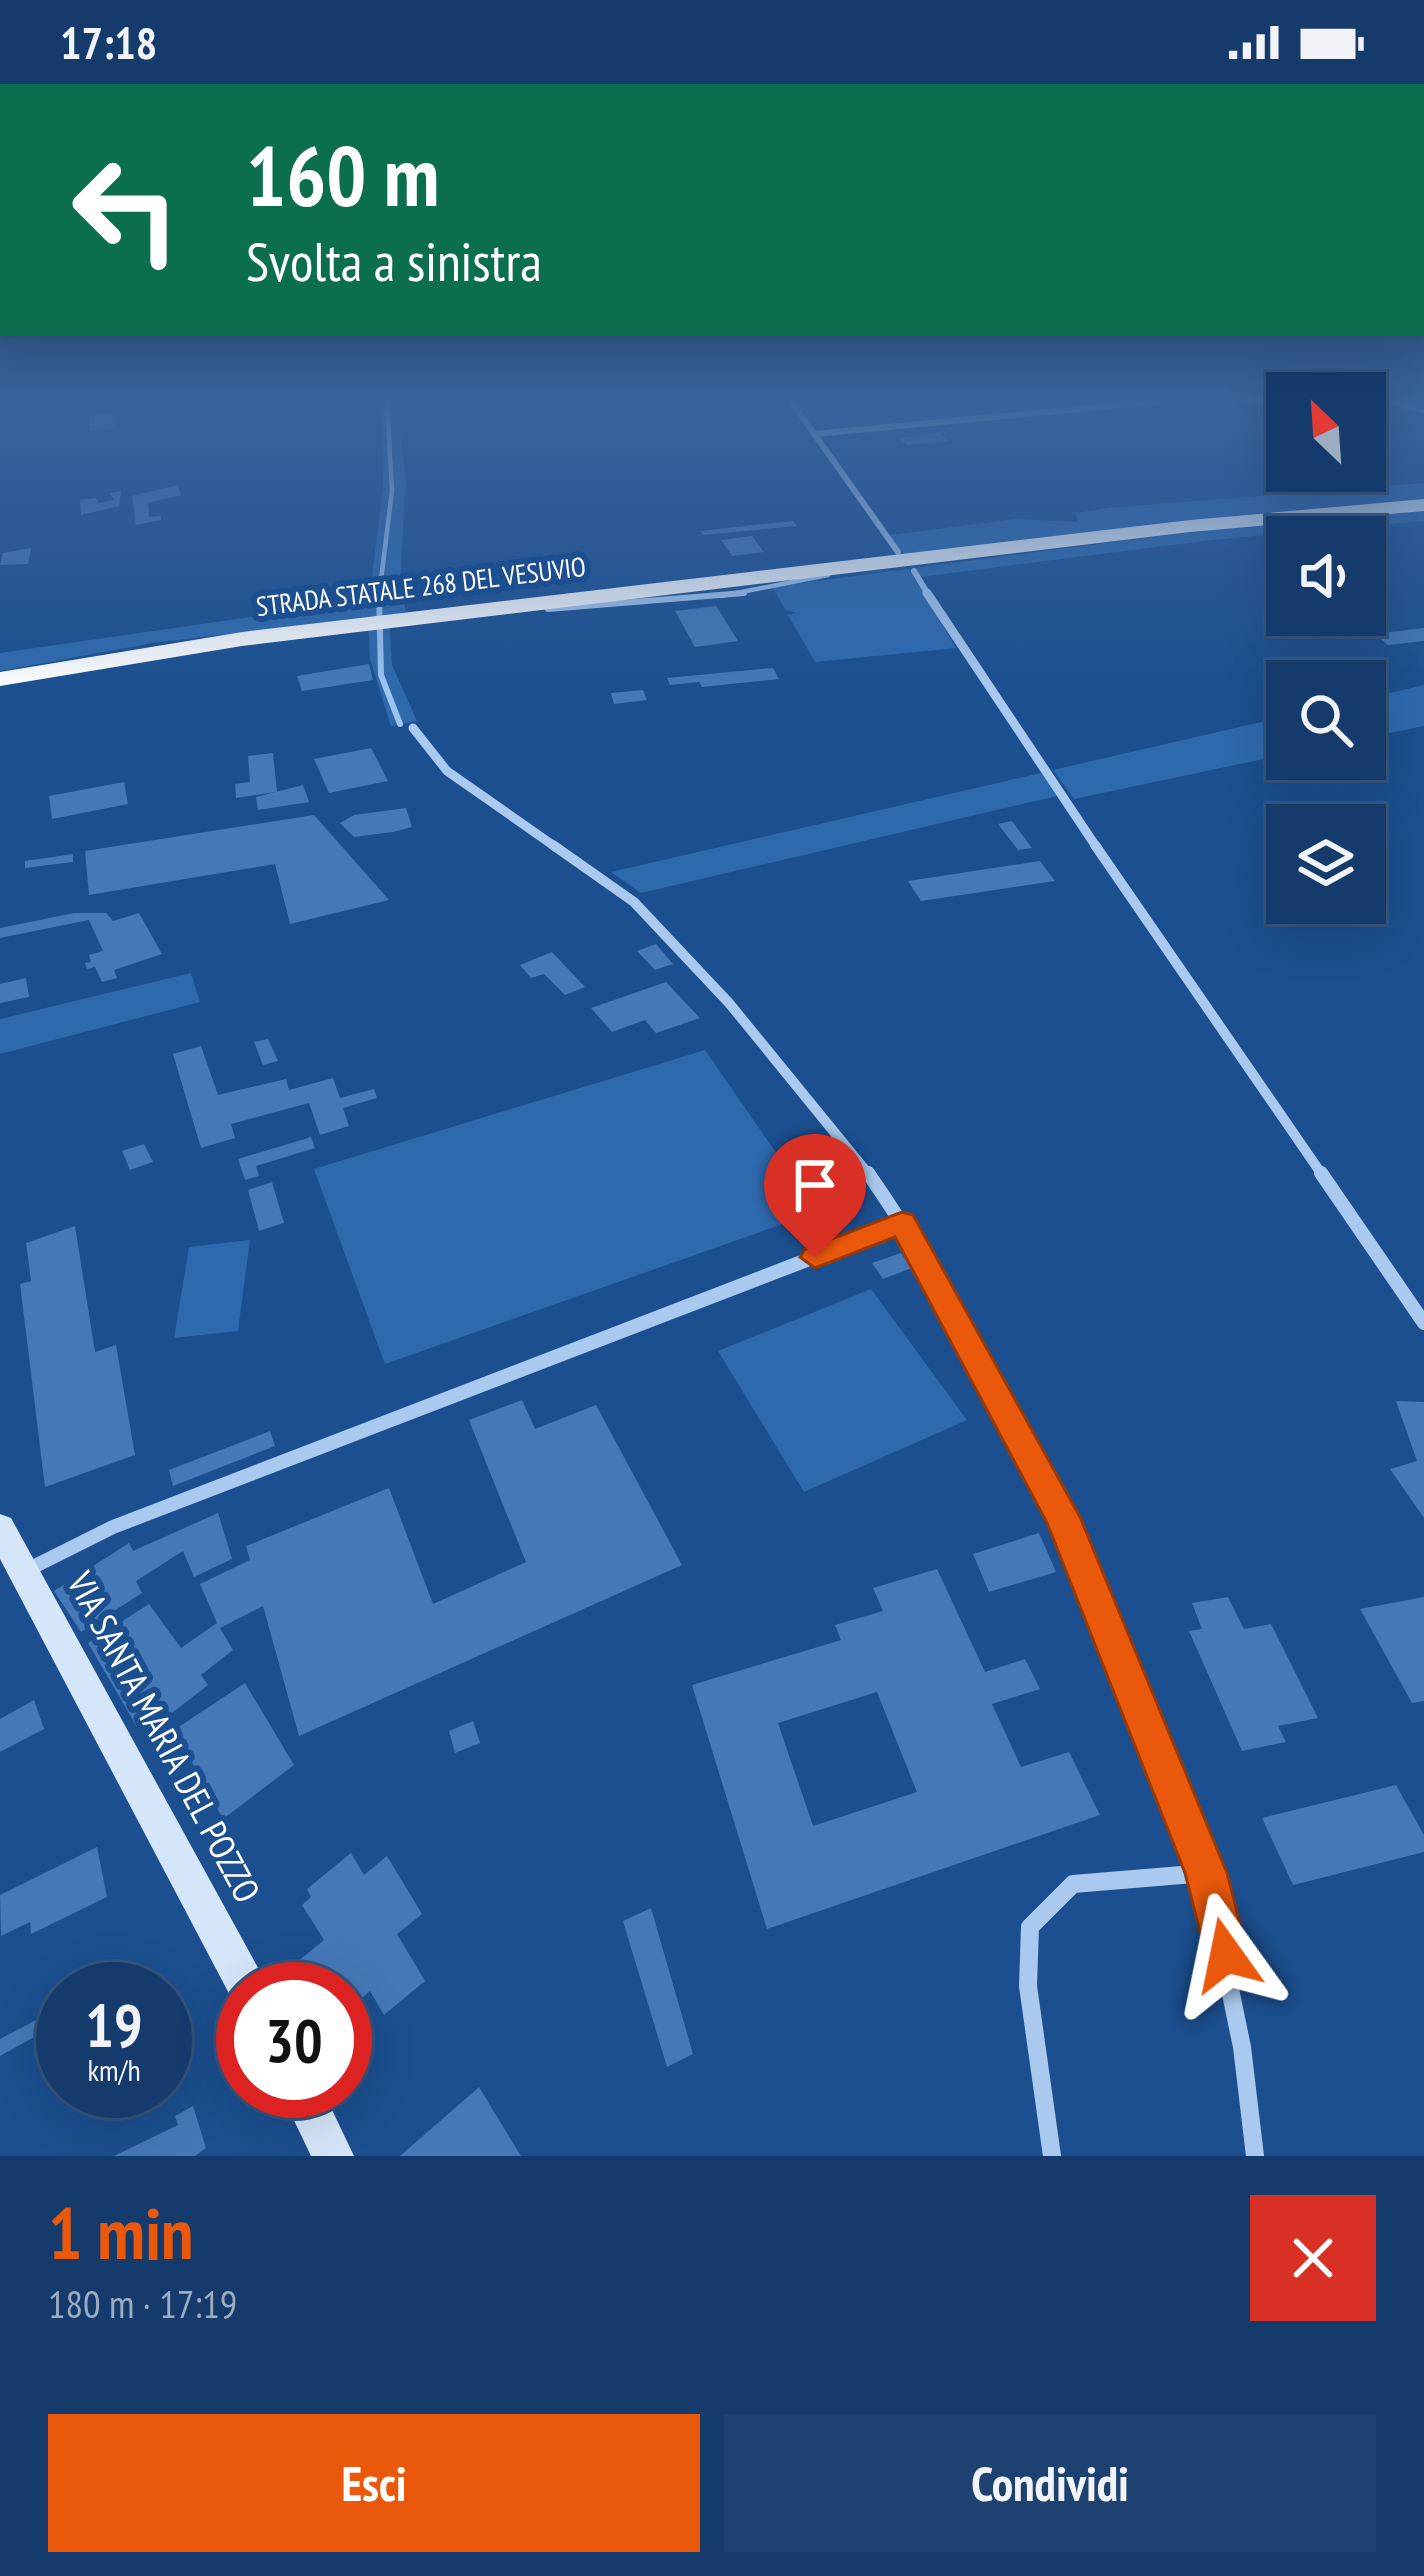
<!DOCTYPE html>
<html lang="it">
<head>
<meta charset="utf-8">
<style>
  body { margin:0; font-family:"PT Sans Narrow",sans-serif; background:#1d4271; color:#f1f3f6; height:100vh; display:flex; flex-direction:column; font-size:45px; white-space:nowrap }
  * { box-sizing:border-box; margin:0 }
  p { font-size:39px; color:#9dadc1 }
  .icon { flex:none; width:66px; height:66px; fill:none; stroke:currentColor; stroke-width:2; stroke-linecap:round; stroke-linejoin:round }
  .map { position:relative; height:2072px; overflow:hidden }
  .side { display:flex; flex-direction:column; background:#143b6b; flex:1 }
  .side>* { flex:none }
  .guide { position:absolute; left:0px; top:0px; width:1425px; height:252px; box-shadow:0 12px 48px #0002,0 0 0 3px #33557e; background:#0b6e4f; color:#fff; overflow:hidden }
  .needle { width:78px; rotate:335deg }
  .fabs { position:absolute; left:1266px; top:288px; display:grid; gap:24px }
  .fabs a { display:grid; place-items:center; width:120px; height:120px; border-radius:0px; background:#143b6b; box-shadow:0 12px 48px #0002,0 0 0 3px #33557e; font-size:60px }
  .speed { position:absolute; left:36px; top:1878px; display:flex; gap:24px; font-size:60px; font-weight:700; text-align:center }
  .speed>* { display:grid; place-content:center; width:156px; height:156px; border-radius:50%; background:#143b6b; box-shadow:0 12px 48px #0002,0 0 0 3px #33557e; line-height:1 }
  .speed small { font-size:30px; font-weight:400 }
  .speed .limit { border:18px solid #d22; background:#fff; color:#111 }
  .pin { position:absolute; display:grid; place-items:center; width:102px; height:102px; color:#fff; margin:-123px -51px; border-radius:50% 50% 50% 0; rotate:-45deg; box-shadow:0 0 12px #0007 }
  .pin .icon { rotate:45deg }
  .me { position:absolute; width:132px; margin:-66px; rotate:348deg; stroke-linejoin:round; filter:drop-shadow(0 0 9px #0008) }
  .turn { display:flex; align-items:center; gap:42px; height:252px; padding:0 48px; font-size:54px }
  .turn .icon { width:156px; height:156px; stroke-width:2.5 }
  .turn b { display:block; font-size:84px; line-height:102px }
  .round { display:grid; place-items:center; flex:none; width:126px; height:126px; border-radius:0px; background:#1d4271 }
  .overview { display:flex; align-items:center; justify-content:space-between; height:204px; padding:0 48px }
  h1 { font-size:72px; font-weight:600; line-height:90px; color:#ea580c }
  .primary-button { display:flex; gap:24px; margin-top:auto; padding:24px 48px }
  .primary-button a { flex:1; height:138px; border-radius:0px; background:#ea580c; color:#fff; font-size:48px; font-weight:600; line-height:138px; text-align:center }
  .primary-button a+a { background:#1d4271; color:#f1f3f6 }
  .status { display:flex; justify-content:space-between; align-items:center; height:84px; padding:0 60px; background:#143b6b; direction:ltr }
  .status svg { height:33px; fill:currentColor }
  .map>svg:first-child { display:block }
  .green { fill:#2e69ad }
  .lines { fill:none; stroke-linecap:round; stroke-linejoin:round }
  .stream-far1 { stroke:#9cc4f0; stroke-width:4.5 }
  .stream { stroke:#9cc4f0; stroke-width:6 }
  .building { fill:#4478b7; fill-rule:evenodd }
  .lane-far1 { stroke:#a9c9ee; stroke-width:4.5 }
  .lane { stroke:#a9c9ee; stroke-width:6 }
  .street-far4 { stroke:#a9c9ee; stroke-width:6 }
  .street-far3 { stroke:#a9c9ee; stroke-width:9 }
  .street-far2 { stroke:#a9c9ee; stroke-width:10 }
  .street-far1 { stroke:#a9c9ee; stroke-width:14 }
  .street { stroke:#a9c9ee; stroke-width:18 }
  .secondary { fill:#d6e6fa; fill-rule:evenodd }
  .highway { fill:#fff; fill-rule:evenodd }
  .route { fill:#ea580c; stroke:#983908; stroke-width:3 }
  .labels { text-anchor:middle; stroke-width:12; stroke-linejoin:round; paint-order:stroke }
  .far-street-label { font-size:27px; fill:#fff; stroke:#1b4f8f }
  .near-street-label { font-size:36px; fill:#fff; stroke:#1b4f8f }
</style>
</head>
<body>
<div class="status"><b>17:18</b><svg viewBox="0 0 49 12"><path d="M0 12V9h3v3zM5 12V6h3v6zM10 12V3h3v9zM15 12V0h3v12zM26 1h20v11H26zM47 4h2v5h-2z"/></svg></div>
<div class="map">
<svg width="1424" height="2072" viewBox="0 0 1424 2072">
  <rect width="100%" height="100%" fill="#1b4f8f"/>
  <g class="green">
    <polygon points="381,317 397,317 406,398 400,500 406,528 389,531 392,581 417,637 391,642 370,575 368,533 153,559 0,587 0,569 369,516 383,404"/>
    <polygon points="1424,399 1424,417 1240,431 904,470 889,451 1017,435 1078,438 1075,429 1108,424"/>
    <polygon points="1424,426 1424,437 1212,456 920,493 914,484 1299,434"/>
    <polygon points="909,485 956,564 815,578 788,531 797,529 786,526 772,503"/>
    <polygon points="1424,601 1424,642 1365,654 1365,615"/>
    <polygon points="1287,632 1287,670 1074,715 1053,686"/>
    <polygon points="1041,689 1057,712 641,809 611,788"/>
    <polygon points="191,889 200,918 0,970 0,935"/>
    <polygon points="705,966 817,1128 385,1280 314,1085"/>
    <polygon points="250,1156 238,1247 174,1254 189,1163"/>
    <polygon points="871,1205 967,1336 804,1408 718,1267"/>
  </g>
  <g class="lines">
    <polyline class="stream-far1" points="379,512 392,407 387,317"/>
    <polyline class="stream" points="379,509 381,591 400,640"/>
  </g>
  <g class="building">
    <polygon points="123,328 115,334 116,344 89,347 89,331"/>
    <polygon points="940,349 949,357 907,361 898,354"/>
    <polygon points="178,401 181,411 148,419 149,433 161,432 161,436 136,441 132,412"/>
    <polygon points="121,407 119,422 81,431 80,416 96,414 98,419 114,416 109,409"/>
    <polygon points="793,437 797,442 703,451 700,447"/>
    <polygon points="752,452 764,468 732,472 721,456"/>
    <polygon points="31,464 28,480 0,481 3,469"/>
    <polygon points="716,522 738,557 695,563 675,527"/>
    <polygon points="1424,544 1424,557 1388,561 1374,550"/>
    <polygon points="369,580 373,596 302,607 297,592"/>
    <polygon points="773,584 779,595 702,603 699,598 670,601 667,594"/>
    <polygon points="643,606 647,616 614,620 611,609"/>
    <polygon points="371,664 388,697 329,709 314,675"/>
    <polygon points="273,669 277,708 236,714 235,700 250,698 248,672"/>
    <polygon points="124,698 128,720 52,735 49,712"/>
    <polygon points="303,701 309,718 258,726 256,713"/>
    <polygon points="406,724 412,743 393,748 354,753 340,739 354,731"/>
    <polygon points="314,731 389,816 290,840 275,780 89,811 85,767"/>
    <polygon points="1012,737 1032,764 1018,766 998,740"/>
    <polygon points="73,770 73,778 25,784 25,777"/>
    <polygon points="1040,777 1055,797 921,817 908,797"/>
    <polygon points="74,829 106,829 113,837 139,829 162,870 114,886 117,894 102,898 95,883 87,885 85,879 91,878 89,871 103,867 89,836 0,854 0,844"/>
    <polygon points="656,860 673,880 655,886 637,867"/>
    <polygon points="552,868 585,903 565,911 544,890 531,894 520,881"/>
    <polygon points="26,894 29,913 0,919 0,900"/>
    <polygon points="666,898 700,934 656,949 645,936 612,948 591,924"/>
    <polygon points="268,955 278,977 263,981 254,958"/>
    <polygon points="201,962 218,1011 286,995 289,1006 333,994 340,1014 374,1005 377,1014 343,1024 349,1042 320,1051 309,1019 231,1040 235,1054 201,1064 173,970"/>
    <polygon points="311,1053 315,1064 256,1082 259,1092 245,1096 238,1075"/>
    <polygon points="144,1060 153,1078 130,1086 122,1067"/>
    <polygon points="272,1098 284,1139 259,1147 248,1106"/>
    <polygon points="75,1142 95,1268 116,1261 135,1371 45,1403 20,1200 31,1197 26,1159"/>
    <polygon points="828,1144 836,1156 811,1165 804,1153"/>
    <polygon points="901,1169 912,1184 883,1195 872,1179"/>
    <polygon points="522,1316 535,1345 596,1321 682,1481 299,1652 263,1522 220,1544 233,1566 201,1591 208,1601 168,1632 164,1626 137,1643 88,1559 149,1520 181,1564 217,1539 200,1500 250,1476 246,1462 389,1404 433,1520 526,1478 469,1336"/>
    <polygon points="1396,1317 1424,1318 1424,1434 1390,1385 1417,1377"/>
    <polygon points="270,1347 275,1362 173,1402 169,1386"/>
    <polygon points="218,1429 232,1475 194,1493 183,1467 136,1497 142,1509 81,1548 54,1507 129,1459 133,1467"/>
    <polygon points="1039,1449 1056,1488 989,1508 973,1470"/>
    <path d="M937 1485 985 1588 1025 1575 1040 1605 992 1620 1021 1683 1069 1668 1100 1731 767 1845 692 1601 841 1556 835 1541 883 1527 873 1504ZM877 1608 917 1708 813 1742 778 1639Z"/>
    <polygon points="1228,1513 1244,1545 1271,1540 1318,1634 1278,1642 1286,1658 1242,1667 1189,1547 1202,1545 1192,1519"/>
    <polygon points="1424,1513 1424,1617 1412,1619 1360,1525"/>
    <polygon points="245,1599 294,1681 223,1735 174,1646"/>
    <polygon points="34,1616 44,1645 0,1668 0,1635"/>
    <polygon points="473,1637 480,1659 455,1669 449,1647"/>
    <polygon points="1396,1701 1424,1751 1424,1768 1293,1801 1262,1734"/>
    <polygon points="97,1763 107,1813 31,1850 30,1838 1,1852 0,1811"/>
    <polygon points="351,1769 364,1791 387,1772 422,1830 397,1850 425,1897 384,1931 370,1907 361,1915 348,1895 337,1905 286,1905 279,1893 324,1856 302,1821 311,1813 307,1805"/>
    <polygon points="651,1824 693,1970 667,1983 623,1837"/>
    <polygon points="63,1922 63,1978 58,1962 40,1973 36,1952 0,1972 0,1955"/>
    <polygon points="479,2003 521,2072 400,2072"/>
    <polygon points="193,2022 206,2064 195,2072 114,2072 178,2041 175,2032"/>
  </g>
  <g class="lines">
    <polyline class="lane-far1" points="721,512 828,491"/>
    <polyline class="lane" points="548,525 744,509"/>
    <g class="street-far4">
      <polyline points="791,317 898,468"/>
      <polyline points="1388,317 1424,326"/>
      <polyline points="814,350 1166,317"/>
      <polyline points="914,487 929,512"/>
    </g>
    <g class="street-far3">
      <polyline points="927,509 1097,764"/>
      <polyline points="413,644 447,687 557,764"/>
    </g>
    <g class="street-far2">
      <polyline points="553,761 634,818 729,919 870,1092"/>
      <polyline points="1095,761 1323,1092"/>
    </g>
    <g class="street-far1">
      <path d="M868 1089C954 1213 1040 1378 1097 1518"/>
      <polyline points="1321,1089 1424,1239"/>
      <polyline points="25,1487 113,1443 903,1139"/>
    </g>
    <g class="street">
      <polyline points="1095,1515 1206,1789 1242,1963 1255,2072"/>
      <polyline points="1052,2072 1028,1902 1030,1843 1073,1800 1206,1789"/>
    </g>
    <g class="secondary">
      <polygon points="0,1430 11,1434 262,1891 268,1905 243,1905 243,1923 234,1919 0,1475"/>
      <polygon points="280,2007 323,2007 354,2072 311,2072"/>
    </g>
    <polygon class="highway" points="1424,415 1424,427 1190,448 242,562 0,602 0,588 242,548 1190,436"/>
  </g>
  <linearGradient id="sky" x2="0" y2="1"><stop stop-color="#0f2b4f"/><stop offset="0.52" stop-color="#39639b"/><stop offset="1" stop-color="#39639b" stop-opacity="0"/></linearGradient>
  <rect width="1424" height="607" fill="url(#sky)"/>
  <polygon class="route" points="902,1128 913,1131 1080,1433 1227,1789 1248,1871 1241,1887 1226,1893 1210,1887 1185,1789 1047,1439 895,1153 815,1184 800,1173 805,1165"/>
  <g class="labels">
    <g class="far-street-label">
      <text transform="translate(421 503) rotate(-7)" y="9">STRADA STATALE 268 DEL VESUVIO</text>
    </g>
    <g class="near-street-label">
      <text transform="translate(164 1653) rotate(62)" y="13">VIA SANTA MARIA DEL POZZO</text>
    </g>
  </g>
</svg>
<div class="fabs">
<a><svg class="needle" viewBox="-14 -14 28 28"><path d="M0-13l5 13h-10z" fill="#e53935"/><path d="M0 13l5-13h-10z" fill="#9dadc1"/></svg></a>
<a><svg class="icon" aria-label="sound" viewBox="0 0 24 24"><path d="M4 9h4l5-4v14l-5-4H4zM17 9q2 3 0 6"/></svg></a>
<a><svg class="icon" aria-label="search" viewBox="0 0 24 24"><circle cx="10" cy="10" r="6"/><path d="M15 15l6 6"/></svg></a>
<a><svg class="icon" aria-label="layers" viewBox="0 0 24 24"><path d="M12 4l9 5-9 5-9-5zM3 14l9 5 9-5"/></svg></a>
</div>
<div class="speed"><div>19<small>km/h</small></div><div class="limit">30</div></div>
<div class="pin" style="left:815px;top:1173px;background:#d93025"><svg class="icon" aria-label="arrive" viewBox="0 0 24 24"><path d="M6 21V4h12l-3 4 3 4H6"/></svg></div>
<svg class="me" style="left:1226px;top:1871px" viewBox="-20 -20 40 40"><path d="M0-17L14 15 0 8-14 15z" fill="#ea580c" stroke="#fff" stroke-width="4"/></svg>
<div class="guide">
<div class="turn"><svg class="icon" aria-label="left" viewBox="0 0 24 24"><path d="M17 20v-9H6M10 6l-5 5 5 5"/></svg><div><b>160 m</b>Svolta a sinistra</div></div>
</div>
</div>
<section class="side">
<div class="overview"><div><h1>1 min</h1><p>180 m · 17:19</p></div><a class="round" style="background:#d93025;color:#fff"><svg class="icon" aria-label="close" viewBox="0 0 24 24"><path d="M6 6l12 12M18 6L6 18"/></svg></a></div>
<div class="primary-button"><a>Esci</a><a>Condividi</a></div>
</section>
</body>
</html>
